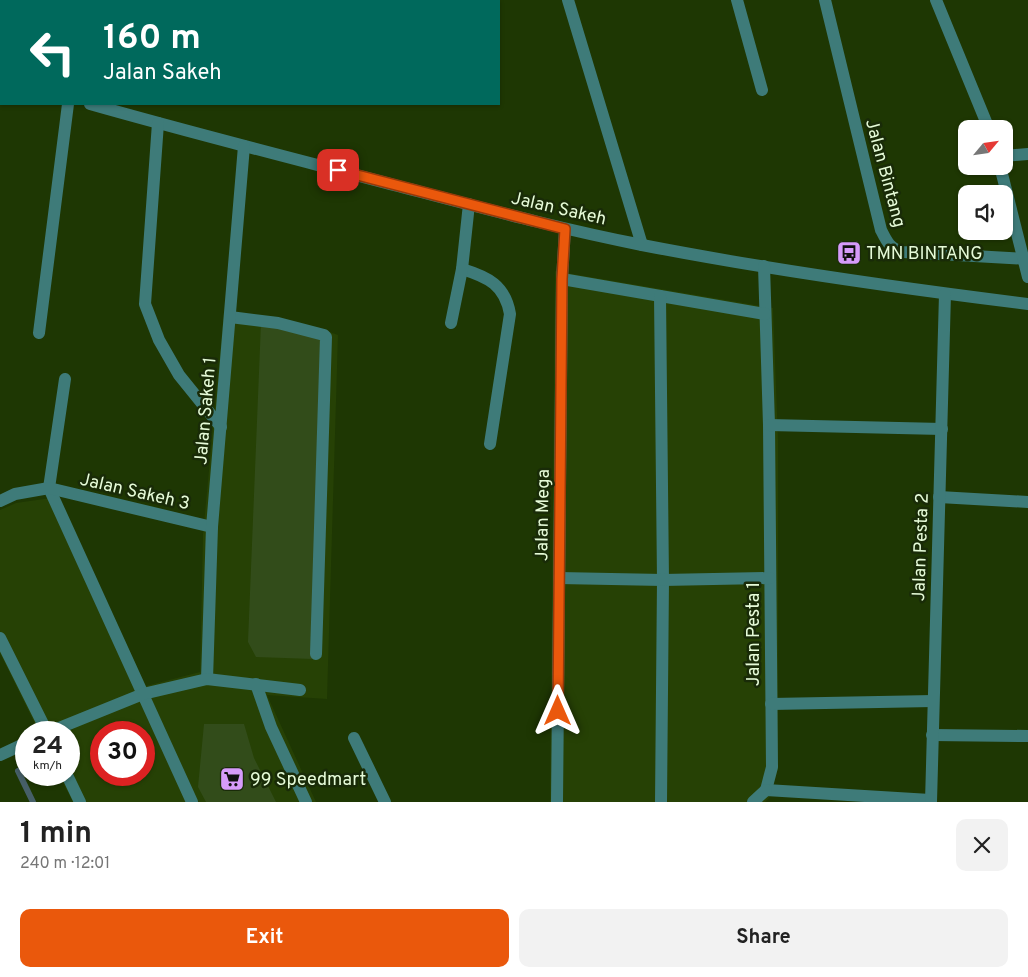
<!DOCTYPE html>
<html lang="en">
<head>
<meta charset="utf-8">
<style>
  body { margin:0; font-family:Overpass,sans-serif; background:#f2f2f2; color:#222; height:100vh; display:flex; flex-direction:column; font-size:19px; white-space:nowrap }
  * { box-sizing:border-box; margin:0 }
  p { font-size:16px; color:#767676 }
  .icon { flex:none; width:28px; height:28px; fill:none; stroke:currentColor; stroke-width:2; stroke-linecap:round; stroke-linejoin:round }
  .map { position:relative; height:802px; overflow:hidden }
  .panel { display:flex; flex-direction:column; background:#fff; flex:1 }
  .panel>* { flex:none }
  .top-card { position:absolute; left:0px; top:0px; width:500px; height:105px; box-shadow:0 1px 4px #0004; background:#00695c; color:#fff; overflow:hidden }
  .needle { width:32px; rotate:61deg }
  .tools { position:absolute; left:958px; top:120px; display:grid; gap:10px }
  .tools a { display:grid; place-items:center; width:55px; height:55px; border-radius:10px; background:#fff; box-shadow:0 1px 4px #0004; font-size:25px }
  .speed { position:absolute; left:15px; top:721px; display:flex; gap:10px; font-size:25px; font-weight:700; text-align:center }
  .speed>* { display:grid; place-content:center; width:65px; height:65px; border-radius:50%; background:#fff; box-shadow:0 1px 4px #0004; line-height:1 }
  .speed small { font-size:12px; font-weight:400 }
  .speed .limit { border:8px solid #d22; background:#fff; color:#111 }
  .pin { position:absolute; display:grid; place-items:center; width:42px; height:42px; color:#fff; margin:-21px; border-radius:10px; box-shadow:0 2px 8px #0006 }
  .me { position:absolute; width:55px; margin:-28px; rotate:0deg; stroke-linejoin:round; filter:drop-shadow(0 0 4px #0008) }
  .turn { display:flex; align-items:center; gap:18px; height:105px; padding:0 20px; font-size:22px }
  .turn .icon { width:65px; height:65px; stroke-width:2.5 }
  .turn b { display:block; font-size:35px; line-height:42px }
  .round { display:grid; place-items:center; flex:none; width:52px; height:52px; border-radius:10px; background:#f2f2f2 }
  .summary { display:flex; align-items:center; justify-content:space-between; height:85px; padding:0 20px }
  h1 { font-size:30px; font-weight:700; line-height:38px }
  .action { display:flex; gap:10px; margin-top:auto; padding:10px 20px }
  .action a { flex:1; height:58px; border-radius:10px; background:#ea580c; color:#fff; font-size:20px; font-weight:700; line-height:58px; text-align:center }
  .action a+a { background:#f2f2f2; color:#222 }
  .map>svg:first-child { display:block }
  .built { fill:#264105; fill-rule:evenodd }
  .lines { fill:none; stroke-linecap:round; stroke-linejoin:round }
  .stream { stroke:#465f68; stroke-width:6 }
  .building { fill:#324c1a }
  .minor { stroke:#3e7b79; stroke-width:12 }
  .route-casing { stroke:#983908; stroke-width:12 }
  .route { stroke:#ea580c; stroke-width:9 }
  .labels { text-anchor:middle; stroke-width:5; stroke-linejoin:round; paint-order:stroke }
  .street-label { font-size:18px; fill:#e6fbd8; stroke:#192b08 }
  .poi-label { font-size:18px; fill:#e6fbd8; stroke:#192b08; text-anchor:start }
</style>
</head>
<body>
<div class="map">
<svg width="1028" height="802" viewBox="0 0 1028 802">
  <rect width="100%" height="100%" fill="#1e3703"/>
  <g class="built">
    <polygon points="555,271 773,308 778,439 778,769 769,798 765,802 550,802"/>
    <path d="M224 311 324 330 338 335 327 699 267 695 316 802H73L59 775H69V732H39L0 653V510L16 503 58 497 146 686 200 672 203 534ZM101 732H144V775H101Z"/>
  </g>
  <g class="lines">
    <polyline class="stream" points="18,771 33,802"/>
  </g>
  <g class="building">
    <polygon points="261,323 322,336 313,659 256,657 248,642"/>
    <polygon points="204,724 244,724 254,758 276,802 206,802 198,787"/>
  </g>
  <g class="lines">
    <g class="minor">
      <polyline points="568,0 642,245"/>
      <polyline points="737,0 762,90"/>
      <path d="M825 0 881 230C887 242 890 249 903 252L1028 259"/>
      <polyline points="936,0 989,129"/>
      <polyline points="0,78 1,79"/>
      <path d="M90 104C192 133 295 159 398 186 479 207 560 229 642 245 770 270 899 288 1028 304"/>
      <polyline points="158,123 145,304 159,340 179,375 221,427"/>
      <polyline points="1004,156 1028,154"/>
      <polyline points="1000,166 1028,277"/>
      <polyline points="764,266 769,425 772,767 766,790"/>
      <path d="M462 269C488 277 505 285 510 314L490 444"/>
      <polyline points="562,279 765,314"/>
      <polyline points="660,296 663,580 661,802"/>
      <polyline points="230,317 278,323 324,335 326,337 316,654"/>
      <polyline points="451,323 462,269 469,204"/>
      <polyline points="39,333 68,104"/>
      <polyline points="65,379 49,488 192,802"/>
      <polyline points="769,425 942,429"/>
      <polyline points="939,497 1028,502"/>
      <polyline points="0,501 15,494 49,488 212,527"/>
      <polyline points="559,578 663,580 770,578"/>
      <polyline points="0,638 47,732"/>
      <polyline points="207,679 212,527 244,146"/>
      <polyline points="256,684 271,727 306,802"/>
      <polyline points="771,704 933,701"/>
      <polyline points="49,732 143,694 207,679 300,690"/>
      <polyline points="932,735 1028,736"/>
      <polyline points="354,738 385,802"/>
      <polyline points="0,755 26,743"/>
      <polyline points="67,775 80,802"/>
      <polyline points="766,790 930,800"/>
      <polyline points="557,802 562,279 565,229"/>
      <polyline points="753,802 766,790"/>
      <polyline points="931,802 945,294"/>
    </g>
  </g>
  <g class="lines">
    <defs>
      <polyline id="route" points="338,170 565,229 562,279 558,711"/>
    </defs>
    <use href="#route" class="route-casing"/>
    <use href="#route" class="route"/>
  </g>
  <defs>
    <symbol id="bus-square" viewBox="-11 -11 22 22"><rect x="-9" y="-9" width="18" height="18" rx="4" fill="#d69bfa" stroke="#192b08"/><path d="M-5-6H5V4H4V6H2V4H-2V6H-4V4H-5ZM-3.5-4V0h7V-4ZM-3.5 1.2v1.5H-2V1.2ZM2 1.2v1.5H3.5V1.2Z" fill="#111"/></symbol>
    <symbol id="supermarket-square" viewBox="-11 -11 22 22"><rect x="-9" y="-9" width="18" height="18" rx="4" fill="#d69bfa" stroke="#192b08"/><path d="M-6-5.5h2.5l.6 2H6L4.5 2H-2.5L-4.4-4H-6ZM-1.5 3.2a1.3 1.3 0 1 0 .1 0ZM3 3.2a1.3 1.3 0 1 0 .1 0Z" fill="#111"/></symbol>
  </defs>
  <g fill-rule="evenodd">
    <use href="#bus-square" x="835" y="239" width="28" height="28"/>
    <use href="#supermarket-square" x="218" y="765" width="28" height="28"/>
  </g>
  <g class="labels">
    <g class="street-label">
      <text transform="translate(886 173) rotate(75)" y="6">Jalan Bintang</text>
      <text transform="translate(559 208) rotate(13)" y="6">Jalan Sakeh</text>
      <text transform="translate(205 411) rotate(-85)" y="6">Jalan Sakeh 1</text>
      <text transform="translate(135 491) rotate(13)" y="6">Jalan Sakeh 3</text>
      <text transform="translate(542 515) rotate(-89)" y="6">Jalan Mega</text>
      <text transform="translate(920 547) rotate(-88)" y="6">Jalan Pesta 2</text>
      <text transform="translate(753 634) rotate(-90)" y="6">Jalan Pesta 1</text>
    </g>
    <g class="poi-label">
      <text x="866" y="259">TMN BINTANG</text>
      <text x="250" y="785">99 Speedmart</text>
    </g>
  </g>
</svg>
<div class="tools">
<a><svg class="needle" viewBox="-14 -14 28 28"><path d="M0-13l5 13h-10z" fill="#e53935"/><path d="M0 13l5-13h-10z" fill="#767676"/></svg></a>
<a><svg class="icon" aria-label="sound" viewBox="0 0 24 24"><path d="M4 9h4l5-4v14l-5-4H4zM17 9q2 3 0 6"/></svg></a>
</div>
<div class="speed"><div>24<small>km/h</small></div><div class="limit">30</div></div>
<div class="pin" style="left:338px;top:170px;background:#d93025"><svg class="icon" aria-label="arrive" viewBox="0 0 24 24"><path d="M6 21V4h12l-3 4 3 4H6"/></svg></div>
<svg class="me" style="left:558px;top:711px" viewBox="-20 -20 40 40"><path d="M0-17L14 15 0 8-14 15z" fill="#ea580c" stroke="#fff" stroke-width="4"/></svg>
<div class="top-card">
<div class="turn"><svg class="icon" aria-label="left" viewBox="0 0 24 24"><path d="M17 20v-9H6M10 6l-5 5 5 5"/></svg><div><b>160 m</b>Jalan Sakeh</div></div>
</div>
</div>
<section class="panel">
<div class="summary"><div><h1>1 min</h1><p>240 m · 12:01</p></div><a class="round"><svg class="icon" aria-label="close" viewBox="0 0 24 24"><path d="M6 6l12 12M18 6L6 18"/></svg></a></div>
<div class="action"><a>Exit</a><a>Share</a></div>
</section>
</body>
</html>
